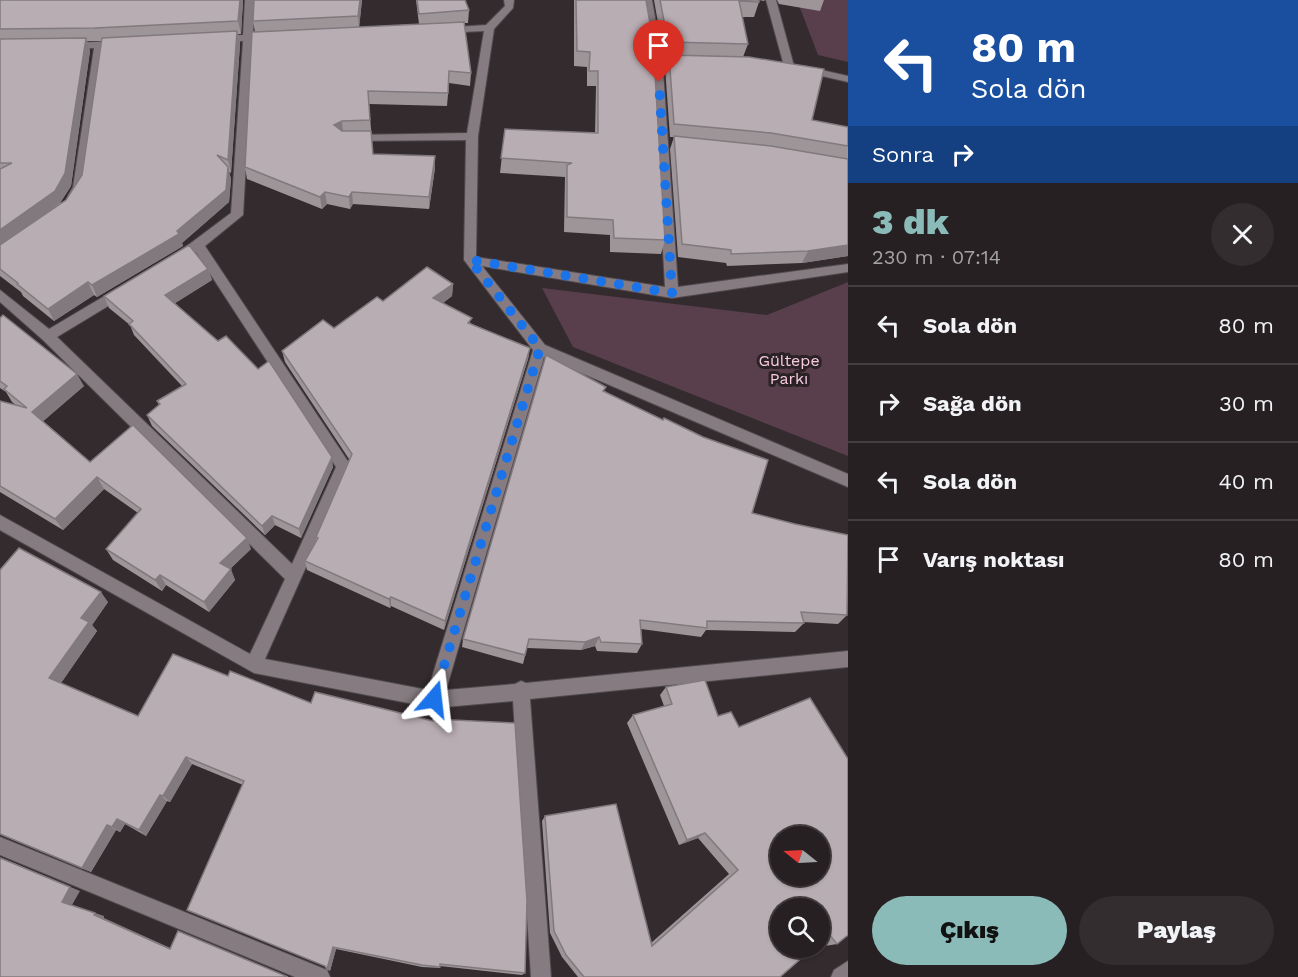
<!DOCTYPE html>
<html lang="tr">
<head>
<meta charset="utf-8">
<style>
  body { margin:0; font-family:"Work Sans",sans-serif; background:#332d30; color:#f1f3f6; height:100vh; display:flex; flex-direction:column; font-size:22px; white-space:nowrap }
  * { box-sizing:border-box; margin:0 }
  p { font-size:20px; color:#a4a3a6 }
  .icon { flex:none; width:33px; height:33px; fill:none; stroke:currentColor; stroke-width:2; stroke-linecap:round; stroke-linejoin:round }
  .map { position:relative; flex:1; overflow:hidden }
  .sheet { display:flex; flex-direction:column; background:#272023; width:450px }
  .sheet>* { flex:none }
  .hud { background:#1a4fa0; color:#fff; overflow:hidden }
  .needle { width:39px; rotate:288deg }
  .tools { position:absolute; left:770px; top:826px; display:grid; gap:12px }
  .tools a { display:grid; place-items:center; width:60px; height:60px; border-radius:50%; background:#272023; box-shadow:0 2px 4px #0004,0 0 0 2px #433e41; font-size:30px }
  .pin { position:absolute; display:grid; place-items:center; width:51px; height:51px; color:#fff; margin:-62px -26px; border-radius:50% 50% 50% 0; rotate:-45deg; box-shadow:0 0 6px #0007 }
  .pin .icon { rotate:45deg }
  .me { position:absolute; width:66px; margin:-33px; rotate:17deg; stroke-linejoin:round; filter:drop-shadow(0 0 4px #0008) }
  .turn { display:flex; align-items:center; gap:21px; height:126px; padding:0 24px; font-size:27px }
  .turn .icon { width:78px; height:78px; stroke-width:2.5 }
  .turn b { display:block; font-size:42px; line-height:51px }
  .then { display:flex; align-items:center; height:57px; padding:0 24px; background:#0003; gap:12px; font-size:22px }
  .round { display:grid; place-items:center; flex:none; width:63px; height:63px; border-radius:32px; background:#332d30 }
  .head { display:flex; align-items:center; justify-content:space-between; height:102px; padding:0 24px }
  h1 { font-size:36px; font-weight:800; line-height:45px; color:#8bbbb9 }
  .cta { display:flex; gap:12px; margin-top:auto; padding:12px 24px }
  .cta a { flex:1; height:69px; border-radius:36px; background:#8bbbb9; color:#111; font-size:24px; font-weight:800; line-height:69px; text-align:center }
  .cta a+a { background:#332d30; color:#f1f3f6 }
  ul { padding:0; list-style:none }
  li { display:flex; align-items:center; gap:18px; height:78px; padding:0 24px; border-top:2px solid #433e41 }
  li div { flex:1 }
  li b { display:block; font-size:22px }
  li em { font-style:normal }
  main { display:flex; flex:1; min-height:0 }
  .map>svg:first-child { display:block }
  .green { fill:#583f4b }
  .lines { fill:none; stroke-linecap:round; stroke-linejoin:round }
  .minor-casing { stroke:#514a4d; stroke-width:2 }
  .minor { fill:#857b80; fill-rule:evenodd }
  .wall { fill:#9e9599; fill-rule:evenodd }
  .shaded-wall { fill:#81797d }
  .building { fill:#b8adb2; stroke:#81797d; stroke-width:1.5; fill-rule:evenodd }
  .route { stroke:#1a73e8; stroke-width:10; stroke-dasharray:0 18 }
  .labels { text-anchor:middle; stroke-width:6; stroke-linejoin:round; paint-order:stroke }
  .park-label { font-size:16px; fill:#f8cbe0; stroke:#2a2225 }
</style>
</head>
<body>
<main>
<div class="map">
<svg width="848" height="977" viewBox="0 0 848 977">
  <rect width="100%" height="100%" fill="#342b2f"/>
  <g class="green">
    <polygon points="797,0 848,0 848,62 818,55"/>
    <polygon points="848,282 848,456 573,347 542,288 767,315"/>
  </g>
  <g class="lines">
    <defs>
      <g id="minor">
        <polygon points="245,0 255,0 253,34 270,33 275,36 270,39 253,40 243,215 205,246 351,466 265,659 428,690 533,350 464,260 466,140 352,141 346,138 352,135 467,133 484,31 444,33 439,30 440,28 486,25 505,6 504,0 514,0 513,8 494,29 478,136 476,257 665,287 652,56 642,0 652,0 662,56 678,287 848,264 848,272 672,298 482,266 545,345 848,474 848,487 544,357 446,690 515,684 521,681 526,683 848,651 848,667 530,699 551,977 531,977 513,701 434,708 254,673 0,530 0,515 250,654 285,579 43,340 0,302 0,290 49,329 118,288 128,288 129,291 128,294 57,337 292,564 336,467 196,252 177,262 171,258 231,213 243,41 219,42 214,39 219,36 243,35"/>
        <polygon points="766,0 776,0 794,66 793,68 784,66"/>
        <polygon points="121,41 125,42 125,46 104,48 85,187 78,199 70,199 68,196 73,187 94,48 70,49 65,46 70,43"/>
        <polygon points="804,66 848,76 848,82 800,71 799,69"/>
        <polygon points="0,837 327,970 330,977 295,977 0,855"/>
        <polygon points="848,961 848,977 831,977 834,970"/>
      </g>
    </defs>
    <use href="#minor" class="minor-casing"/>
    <use href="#minor" class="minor"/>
  </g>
  <g class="wall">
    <path d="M0 0H243L241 34H238L240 44 231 173 229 172 231 179 229 202 182 243 183 246 97 297 94 295 54 321 23 296 21 292 0 276ZM87 41H101L82 175 66 200 60 203 71 186 90 51Z"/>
    <polygon points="362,0 359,27 419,24 416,0 465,0 469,10 468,23 464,23 471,73 470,86 449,83 447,106 369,104 373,154 435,168 429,209 353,204 350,209 327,204 322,209 247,179 245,167 255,32 253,21"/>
    <polygon points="574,0 646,0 665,240 661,254 610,252 610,235 564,232 565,177 500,173 505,129 595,133 596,86 587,86 587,67 574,66"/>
    <polygon points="654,0 765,0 764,1 759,0 759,2 754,17 742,17 748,44 743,57 812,120 848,127 848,256 802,263 727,266 726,263 678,257 670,149 674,137 670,137 665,67 668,57 664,57"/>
    <polygon points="777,0 824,0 820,11 779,4"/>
    <polygon points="208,269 212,280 175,303 333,467 301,538 275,525 265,535 152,426 147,415 159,405 157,401 182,386 134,335 130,325 109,308 104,296"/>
    <polygon points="453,284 452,296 443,303 472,324 530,348 528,359 444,630 391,606 390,608 307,570 305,561 316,540 316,537 349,459 285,362 282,351 334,328 383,301"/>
    <polygon points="0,318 84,386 43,421 90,462 251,549 230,569 235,580 209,612 166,585 162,591 113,560 106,549 138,513 104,489 63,530 0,492 0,401 17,406 12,402 6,392 0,388"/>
    <polygon points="605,391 752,513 847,615 838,624 803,622 804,623 795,632 706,630 701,637 641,629 642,644 637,653 597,651 595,646 581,650 527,648 523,664 462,647 463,639"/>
    <polygon points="0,570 108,602 92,625 97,631 61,683 138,716 173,654 525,973 522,975 440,966 440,968 422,967 336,949 330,971 327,969 243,785 192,764 170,802 167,801 146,836 125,824 120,832 116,830 91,872 1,835"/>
    <polygon points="666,687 718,716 837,944 825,946 821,941 780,977 578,977 562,957 550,933 542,821 545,816 651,943 729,874 698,838 679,845 627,723 633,715 664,706 660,695"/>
  </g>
  <g class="shaded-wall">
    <polygon points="240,0 243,0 241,34 238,21"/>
    <polygon points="360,0 362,0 359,29 358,16"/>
    <polygon points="237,31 240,44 231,173 228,160"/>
    <polygon points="86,38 90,51 71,186 60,203 0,247 0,230"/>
    <polygon points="342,121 343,133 334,125"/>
    <polygon points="435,156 435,168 429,209 429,197"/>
    <polygon points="228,167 231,179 229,202 182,243 183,246 97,297 92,285 177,231"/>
    <polygon points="325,192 327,204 322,209 320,197"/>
    <polygon points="352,192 353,204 350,209 349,197"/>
    <polygon points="848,245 848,256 802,263 808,251"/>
    <polygon points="208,269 212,280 169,307 165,295"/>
    <polygon points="88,282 94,295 54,321 48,309"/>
    <polygon points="453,284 452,296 433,310 433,298"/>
    <polygon points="530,348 528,359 444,630 445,621"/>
    <polygon points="77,374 84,386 40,424 32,412"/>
    <polygon points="332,457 333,467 301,538 299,529"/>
    <polygon points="97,477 104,489 63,530 55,519"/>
    <polygon points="272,516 275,525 265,535 262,526"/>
    <polygon points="247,538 251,549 225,573 220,563"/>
    <polygon points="231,569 235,580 209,612 204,602"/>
    <polygon points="160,575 166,585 162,591 155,580"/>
    <polygon points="101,592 108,602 92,625 97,631 59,686 49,678 81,618"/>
    <polygon points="391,597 391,606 390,608 389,599"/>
    <polygon points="599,637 595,646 581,650 585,642"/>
    <polygon points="186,757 192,764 170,802 163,796"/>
    <polygon points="160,795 167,801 146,836 139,830"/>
    <polygon points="117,819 125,824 120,832 112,827"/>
    <polygon points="107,825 116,830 91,872 82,868"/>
    <polygon points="705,833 698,838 679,845 687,840"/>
    <polygon points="0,857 80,891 72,905 104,916 104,918 177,951 170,949 62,902"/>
    <polygon points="333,947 336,949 330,971 327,969"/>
  </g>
  <g class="building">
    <polygon points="0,0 240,0 238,21 95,28 0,29"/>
    <polygon points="254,0 360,0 358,16 253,21"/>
    <polygon points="417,0 465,0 469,10 419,14"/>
    <polygon points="576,0 646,0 653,41 665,240 614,238 613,220 567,217 567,165 572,163 501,158 505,129 598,133 598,71 589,71 590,52 577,51"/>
    <polygon points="660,0 759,0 759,2 739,1 748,44 668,42"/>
    <polygon points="464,22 471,73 449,71 448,93 368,91 370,120 342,121 334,125 342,131 371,131 373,154 435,156 429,197 352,192 349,197 325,192 320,197 245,167 252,32"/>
    <polygon points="237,31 228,160 217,155 228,167 226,190 177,231 179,234 92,285 88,282 48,309 17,284 18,283 0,269 0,245 66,200 82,175 102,38"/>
    <polygon points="86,38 65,173 55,191 0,230 0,169 12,163 0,163 0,39"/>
    <polygon points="669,55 749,57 824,69 812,120 848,127 848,146 771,133 674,124"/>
    <polygon points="674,136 771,146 848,159 848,245 808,251 731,254 731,250 682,244"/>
    <polygon points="189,245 208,269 165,295 218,341 226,336 258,369 269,361 332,457 299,529 272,516 262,526 147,415 160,404 157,401 186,384 129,324 133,321 104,296"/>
    <polygon points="427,267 453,284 433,298 472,318 468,323 530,348 445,621 391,597 389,599 305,561 318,538 316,537 352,454 282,351 323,320 334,328 377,297 383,301"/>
    <polygon points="3,315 77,374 32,412 90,462 133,425 247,538 220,563 231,569 204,602 160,575 155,580 106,549 141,509 97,477 55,519 0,486 0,401 27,408 4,389 7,386 0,381 0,318"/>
    <polygon points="546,355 606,387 603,391 663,420 664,418 703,437 768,460 752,513 795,524 848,535 847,615 801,612 804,623 707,621 707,628 640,620 642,644 601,642 599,637 585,642 529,639 525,655 463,639"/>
    <polygon points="19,548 101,592 81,618 89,622 49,678 138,716 173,654 228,676 230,671 311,703 315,692 433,721 433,719 515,723 527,901 525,973 440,964 440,967 422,965 333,947 327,969 325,966 187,910 244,781 186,757 163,796 160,795 139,830 117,819 112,827 107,825 82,868 0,834 0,570"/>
    <path d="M705 680 718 716 731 712 739 727 810 698 848 759V935L837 944 829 934 819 943V909H780V948H813L780 977H584L566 955 554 931 545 816 616 804 652 946 738 870 705 833 687 840 633 715 672 704 666 687ZM780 837H819V876H780Z"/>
    <polygon points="0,858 70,887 62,902 95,913 94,915 170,949 178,931 288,977 0,977"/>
  </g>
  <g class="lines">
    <polyline class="route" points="434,699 540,348 470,260 672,293 659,82"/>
  </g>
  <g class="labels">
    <g class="park-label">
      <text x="789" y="366">Gültepe<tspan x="789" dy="18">Parkı</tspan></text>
    </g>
  </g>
</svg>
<div class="tools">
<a><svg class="needle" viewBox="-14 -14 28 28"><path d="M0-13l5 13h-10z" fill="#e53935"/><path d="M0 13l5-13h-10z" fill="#a4a3a6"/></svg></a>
<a><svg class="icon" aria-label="search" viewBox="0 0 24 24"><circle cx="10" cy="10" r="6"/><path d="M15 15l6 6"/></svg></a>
</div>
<div class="pin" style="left:659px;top:82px;background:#d93025"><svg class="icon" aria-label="arrive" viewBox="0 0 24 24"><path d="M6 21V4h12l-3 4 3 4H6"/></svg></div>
<svg class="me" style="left:434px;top:699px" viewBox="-20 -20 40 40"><path d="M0-17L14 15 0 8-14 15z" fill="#1a73e8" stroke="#fff" stroke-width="4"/></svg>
</div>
<section class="sheet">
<div class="hud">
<div class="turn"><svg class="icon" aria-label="left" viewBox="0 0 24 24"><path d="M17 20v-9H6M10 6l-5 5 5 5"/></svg><div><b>80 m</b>Sola dön</div></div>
<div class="then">Sonra<svg class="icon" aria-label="right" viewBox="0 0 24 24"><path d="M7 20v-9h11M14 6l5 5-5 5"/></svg></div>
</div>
<div class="head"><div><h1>3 dk</h1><p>230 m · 07:14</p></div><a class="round"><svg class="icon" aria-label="close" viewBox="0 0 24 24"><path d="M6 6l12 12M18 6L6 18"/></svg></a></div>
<ul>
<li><svg class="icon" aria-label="left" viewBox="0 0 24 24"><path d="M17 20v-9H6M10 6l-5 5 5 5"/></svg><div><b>Sola dön</b></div><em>80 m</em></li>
<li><svg class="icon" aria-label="right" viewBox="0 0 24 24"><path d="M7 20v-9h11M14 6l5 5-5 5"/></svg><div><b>Sağa dön</b></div><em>30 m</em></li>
<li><svg class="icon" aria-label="left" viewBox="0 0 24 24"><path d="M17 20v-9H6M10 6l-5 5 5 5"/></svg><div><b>Sola dön</b></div><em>40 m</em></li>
<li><svg class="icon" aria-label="arrive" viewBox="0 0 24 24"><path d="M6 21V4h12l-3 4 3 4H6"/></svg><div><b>Varış noktası</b></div><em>80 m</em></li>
</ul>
<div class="cta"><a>Çıkış</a><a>Paylaş</a></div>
</section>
</main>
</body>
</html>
